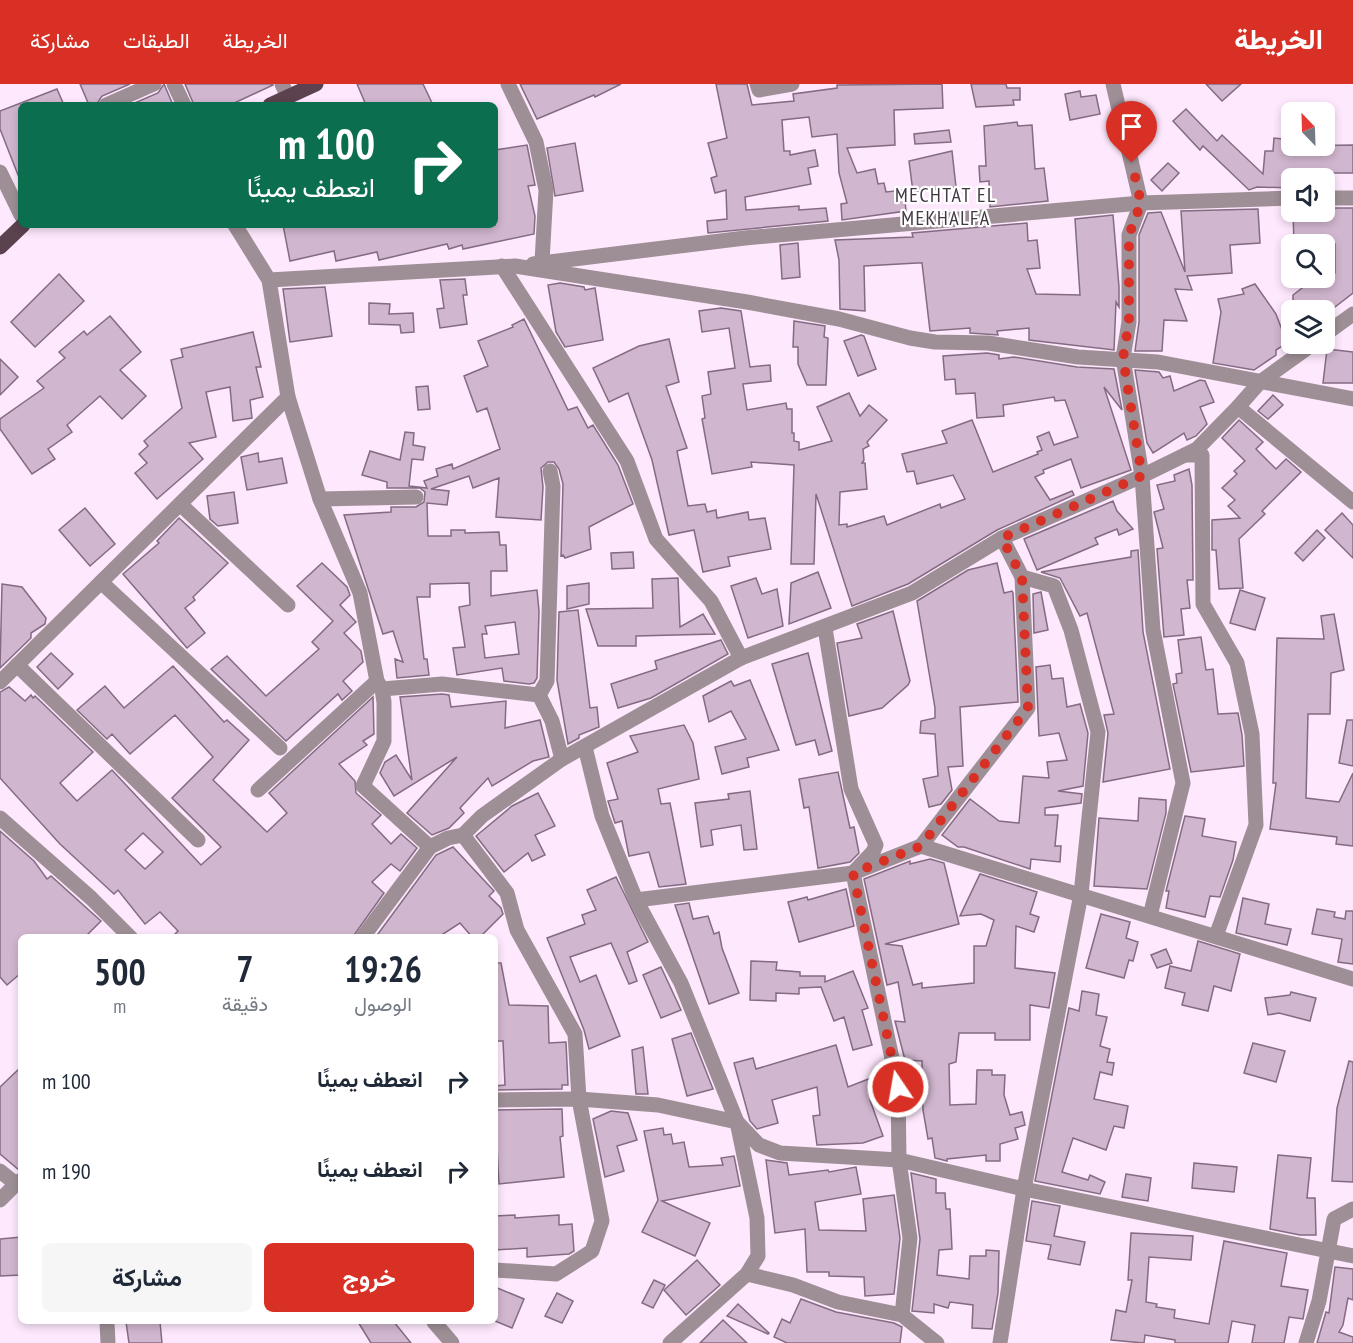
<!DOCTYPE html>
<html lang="ar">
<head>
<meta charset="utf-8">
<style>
  body { margin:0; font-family:"PT Sans Narrow",Vazirmatn,sans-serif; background:#f6f6f7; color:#1f2937; direction:rtl; height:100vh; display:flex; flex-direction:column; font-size:22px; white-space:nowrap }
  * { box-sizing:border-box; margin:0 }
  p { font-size:20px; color:#747a83 }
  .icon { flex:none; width:33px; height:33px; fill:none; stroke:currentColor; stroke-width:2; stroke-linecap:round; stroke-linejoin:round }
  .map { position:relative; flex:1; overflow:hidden; direction:ltr }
  .drawer { position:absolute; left:18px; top:850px; width:480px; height:390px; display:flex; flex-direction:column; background:#fff; border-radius:9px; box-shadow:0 3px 9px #0003; direction:rtl }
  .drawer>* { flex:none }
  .hud { position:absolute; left:18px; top:18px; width:480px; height:126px; border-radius:9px; box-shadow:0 3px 9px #0003; direction:rtl; background:#0b6e4f; color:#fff; overflow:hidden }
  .needle { width:39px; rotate:337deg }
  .fabs { position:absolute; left:1281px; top:18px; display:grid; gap:12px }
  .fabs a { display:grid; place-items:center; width:54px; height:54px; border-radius:9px; background:#fff; box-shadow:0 3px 9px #0003; font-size:30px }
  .pin { position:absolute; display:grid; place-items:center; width:51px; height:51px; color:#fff; margin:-62px -26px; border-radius:50% 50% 50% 0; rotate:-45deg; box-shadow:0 0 6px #0007 }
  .pin .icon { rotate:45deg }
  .me { position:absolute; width:66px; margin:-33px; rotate:348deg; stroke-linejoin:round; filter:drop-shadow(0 0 4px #0008) }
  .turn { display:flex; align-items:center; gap:21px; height:126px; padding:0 24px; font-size:27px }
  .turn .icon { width:78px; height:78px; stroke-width:2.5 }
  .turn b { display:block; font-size:42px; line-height:51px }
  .eta { display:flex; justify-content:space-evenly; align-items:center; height:102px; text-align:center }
  .eta b { font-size:36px; font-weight:700; line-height:42px }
  .action { display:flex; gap:12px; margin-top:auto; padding:12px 24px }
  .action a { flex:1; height:69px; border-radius:9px; background:#d93025; color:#fff; font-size:24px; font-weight:700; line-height:69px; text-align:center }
  .action a+a { background:#f6f6f7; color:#1f2937 }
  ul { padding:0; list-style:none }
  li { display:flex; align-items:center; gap:18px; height:90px; padding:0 24px }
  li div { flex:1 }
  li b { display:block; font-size:22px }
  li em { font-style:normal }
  header { display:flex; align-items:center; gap:36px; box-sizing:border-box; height:84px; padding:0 30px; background:#d93025; color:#fff }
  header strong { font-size:28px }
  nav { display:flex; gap:33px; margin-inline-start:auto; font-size:21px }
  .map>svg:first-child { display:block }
  .building { fill:#d1b6cf; stroke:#846b82; stroke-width:1.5; fill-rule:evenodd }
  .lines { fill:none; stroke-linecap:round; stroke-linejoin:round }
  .minor { stroke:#9e8f96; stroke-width:15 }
  .major { stroke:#5b424e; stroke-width:15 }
  .route { stroke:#d93025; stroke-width:10; stroke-dasharray:0 18 }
  .labels { text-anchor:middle; stroke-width:4.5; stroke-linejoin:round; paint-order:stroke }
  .quarter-label { font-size:20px; letter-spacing:1.5px; fill:#423742; stroke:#fff }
</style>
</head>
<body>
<header>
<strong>الخريطة</strong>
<nav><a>الخريطة</a><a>الطبقات</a><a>مشاركة</a></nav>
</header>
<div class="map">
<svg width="1353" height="1259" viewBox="0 0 1353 1259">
  <rect width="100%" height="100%" fill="#fee8fd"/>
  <g class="building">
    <polygon points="80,0 130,0 102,12 96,21 89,21"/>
    <polygon points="164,0 173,21 130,21 158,9"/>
    <polygon points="185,0 272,0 273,1 230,21 194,21"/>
    <polygon points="357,0 423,0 433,21 366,21"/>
    <polygon points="520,0 621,0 595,13 594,11 537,35"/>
    <polygon points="716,0 747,0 752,21 794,17 793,10 837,4 837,1 942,0 943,24 894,26 895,61 847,64 857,89 875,85 878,100 884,99 886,108 904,106 906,127 842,136 841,120 847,119 839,89 837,50 812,53 809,33 782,36 784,67 790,67 790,71 815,66 818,82 808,84 811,100 745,113 746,126 799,122 799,126 826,124 828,137 708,149 707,137 727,135 726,106 715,109 711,94 717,92 708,59 727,54"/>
    <polygon points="971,0 1006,0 1007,4 1020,4 1020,16 1013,16 1014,21 976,23"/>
    <polygon points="1206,0 1241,0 1222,17"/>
    <polygon points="57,5 64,21 21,21 20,96 0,45 0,27"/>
    <polygon points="1080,7 1081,13 1096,11 1100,30 1070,36 1065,10"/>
    <polygon points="1186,25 1217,57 1222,51 1263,90 1265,67 1273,67 1274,54 1292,56 1292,62 1353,61 1353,89 1327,89 1327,94 1292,94 1292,104 1257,103 1249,106 1203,62 1200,66 1173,37"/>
    <polygon points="1017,38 1018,42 1032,41 1035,85 1044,84 1048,117 990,123 989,97 980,98 979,82 986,82 984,42"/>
    <polygon points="949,46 951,58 915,60 914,50"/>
    <polygon points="575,59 583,107 555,112 547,64"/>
    <polygon points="527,61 535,101 528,102 535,132 534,150 463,165 462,161 449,165 447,160 379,176 377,168 336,177 334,167 290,177 283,141 495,141 495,66"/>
    <polygon points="952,67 956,103 913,108 909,77"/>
    <polygon points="1168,79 1179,89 1162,107 1151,96"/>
    <polygon points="1324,124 1353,124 1353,209 1331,226 1293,226 1293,211 1315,194 1324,194 1324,189 1335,189 1335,160 1294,160 1293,128 1324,128"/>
    <polygon points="1258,125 1260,159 1230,161 1232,189 1187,192 1192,206 1175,205 1187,237 1164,236 1162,267 1135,267 1139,238 1139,151 1148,129 1161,128 1185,188 1181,127"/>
    <polygon points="1113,131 1119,203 1119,223 1116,218 1114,266 1029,256 1029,244 997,247 998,251 970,249 970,244 930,247 922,179 917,179 864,182 865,227 840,225 839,176 835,156 913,153 912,149 1027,139 1028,157 1037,156 1040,184 1027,185 1036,210 1080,211 1075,135"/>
    <polygon points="798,159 800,193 782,195 780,161"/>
    <polygon points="59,190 84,217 35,263 11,238"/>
    <polygon points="465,195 467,211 463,211 467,240 440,244 437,225 444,224 440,196"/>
    <polygon points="560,199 584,203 585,206 595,204 603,256 565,263 556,248 548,201"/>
    <polygon points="1255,200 1276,230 1287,259 1276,266 1276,271 1254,286 1213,279 1221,228 1218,215 1244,210 1242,205"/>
    <polygon points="325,203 332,252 290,258 283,205"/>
    <polygon points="369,219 390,220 389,230 413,229 414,248 401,249 400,241 369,240"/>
    <polygon points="721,224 741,227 750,283 770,281 771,297 743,300 747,326 786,319 787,325 792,325 792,349 794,349 794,357 799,358 799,366 832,357 817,323 849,309 860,332 869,321 887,336 867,358 869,362 863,365 864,376 862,379 865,379 867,405 840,408 839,441 847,440 847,443 884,432 887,441 940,420 941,424 965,415 953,391 917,400 914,387 907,388 902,370 947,359 942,347 972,336 993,388 1038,370 1037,368 1042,366 1037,353 1049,348 1054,361 1078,353 1065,316 1055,317 1054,313 1003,321 1004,332 977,334 975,309 956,310 955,295 945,296 943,272 987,269 999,271 999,275 1014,273 1077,283 1114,285 1122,326 1104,303 1131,386 1081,404 1071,375 1043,386 1044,389 1035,393 1050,416 1072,407 1074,411 997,446 908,500 852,522 816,410 814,480 791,480 794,381 751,378 752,383 712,390 702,335 705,334 702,312 711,310 708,288 735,284 729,244 702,248 699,227"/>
    <polygon points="110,232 141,268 120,286 146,312 122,335 100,312 67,341 72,348 48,365 55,375 32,390 0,345 0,335 44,304 37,297 65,274 59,268 84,247 87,251"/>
    <path d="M524 235 568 326 577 323 588 344 593 341 618 381 633 420 589 443 591 465 565 474 563 471 561 472 563 400 559 385 554 378H548L541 384 543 403 541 436 496 433 499 394 473 404 469 392 431 405 449 407 447 421 427 419 428 452H451V446H465V449L499 448 500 461H506L507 487H491V512L537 506 539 527 537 594 534 599 529 600 504 597 502 584 457 591 453 564 465 563 459 523 470 521 469 499 430 500V513H417L424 575H427L429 591 397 594 395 575 403 578 393 547 383 550 344 431 391 428V423H416L424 418 425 408 420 404H387V398L362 391 370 367 400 376 405 348 414 349 413 361 425 363 423 376 412 375 409 402 427 404 424 397 438 392 436 385 452 380 453 385 500 365 487 324 477 328 464 292 488 282 478 257 513 243 512 241ZM515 538 519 570 485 574 482 550H487L485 542Z"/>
    <polygon points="794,237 825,242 824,253 828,254 826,301 807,301 798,280 798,263 793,263"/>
    <polygon points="253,248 261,283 256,283 263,313 250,316 252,334 233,337 230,303 206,308 216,353 189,359 203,375 157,415 135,389 147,379 139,370 148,362 144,357 182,324 171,276 183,273 181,265"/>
    <polygon points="861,251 864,252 876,285 858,292 844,257"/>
    <polygon points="669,255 679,298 666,302 687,364 677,367 688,422 705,420 707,428 716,426 717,434 748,428 749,436 765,434 771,465 728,473 730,482 703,488 694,446 669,451 652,376 628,309 609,318 593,284 639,262"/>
    <polygon points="1327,265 1353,268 1353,299 1323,299"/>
    <polygon points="0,275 18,293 0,311"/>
    <polygon points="1135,286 1159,288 1163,294 1170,292 1174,307 1200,296 1205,297 1214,318 1200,323 1207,340 1196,352 1187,356 1184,349 1153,369 1147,359"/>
    <polygon points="428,302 430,325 418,326 416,303"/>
    <polygon points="1273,311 1283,321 1268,335 1258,327"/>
    <polygon points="1239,336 1263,358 1256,365 1276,385 1286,375 1301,388 1262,427 1265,430 1239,455 1243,504 1219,505 1216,466 1212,466 1212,436 1240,434 1228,422 1235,416 1222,404 1237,390 1234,387 1245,377 1222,354"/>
    <polygon points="258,369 259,378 282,374 287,399 247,406 241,373"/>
    <polygon points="1189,385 1192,401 1193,496 1187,496 1190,524 1181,525 1184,551 1164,553 1157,465 1163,464 1154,428 1164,425 1157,401 1175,397 1174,391"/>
    <polygon points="234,408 238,439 218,442 210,435 207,412"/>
    <polygon points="1113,417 1117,427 1133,445 1119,451 1117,445 1095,454 1098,460 1037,486 1024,455"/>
    <polygon points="85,424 115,460 90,482 59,446"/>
    <polygon points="1342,429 1353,441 1353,474 1325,446"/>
    <polygon points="179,434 228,479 193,513 195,516 185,524 205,549 187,564 123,490 159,459 157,457"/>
    <polygon points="1317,446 1325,454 1303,477 1295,469"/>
    <polygon points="1138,466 1143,548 1170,685 1103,698 1108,649 1104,631 1114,630 1087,529 1080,532 1060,494 1041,488 1131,473 1131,467"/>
    <polygon points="633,468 634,484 612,485 611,469"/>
    <polygon points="322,479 347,503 350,511 340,521 356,538 344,549 361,567 363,578 343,597 352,607 342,616 338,610 286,657 211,585 227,572 266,612 319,565 312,558 333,537 297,502"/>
    <polygon points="997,479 1004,509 1012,507 1013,509 1018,618 960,623 963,682 948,683 952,706 941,720 929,723 923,695 938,692 935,650 920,649 921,637 935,634 935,624 917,517 968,486"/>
    <polygon points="818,488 831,524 789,540 791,499"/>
    <polygon points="678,494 680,543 703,530 715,550 636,552 636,562 598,562 586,525 653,524 652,495"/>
    <polygon points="756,494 762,510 777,505 783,542 748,554 731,502"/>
    <polygon points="589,499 589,520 567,525 567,502"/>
    <polygon points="2,500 22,503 46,534 45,540 31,549 31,554 0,584"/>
    <polygon points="1240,506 1265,514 1255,546 1230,539"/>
    <polygon points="1041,508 1048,546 1034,549 1033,510"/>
    <polygon points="578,526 590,624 597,623 599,643 579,651 579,654 568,660 557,596 559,528"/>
    <polygon points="893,527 910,597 908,601 882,624 849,632 837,559 862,554 857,540"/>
    <polygon points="1334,530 1344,586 1331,589 1330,630 1308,630 1306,714 1339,718 1353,689 1353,762 1336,760 1337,753 1270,745 1276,699 1273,699 1277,554 1324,555 1321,532"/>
    <polygon points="1201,553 1206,586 1213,585 1218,630 1238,629 1242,651 1244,682 1191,688 1173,600 1177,599 1176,590 1182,589 1178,556"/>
    <polygon points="721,556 728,570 651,614 618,624 611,600 657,585 655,577"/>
    <polygon points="51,569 73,590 58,605 37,583"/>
    <polygon points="808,569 832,667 819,671 815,656 796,661 772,580"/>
    <polygon points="1050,581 1052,595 1063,594 1067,623 1080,620 1088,649 1083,702 1058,707 1082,710 1081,719 1045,724 1045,731 1058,731 1055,762 1061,762 1060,778 1031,775 1030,785 964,763 958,763 942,751 970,715 999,737 1019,739 1023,692 1049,694 1047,678 1067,676 1059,649 1039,652 1036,583"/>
    <path d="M173 582 224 638 227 636 249 656 213 696 267 748 287 729 269 709 373 613 374 650 363 657 367 661 339 680 355 697 356 709 381 731 372 740 391 760 401 750 417 764 400 787 391 780 372 798 384 809 352 854H171L178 847 160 828 145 840 118 806 114 810 60 760 0 694V608L9 603 25 617 31 611 33 614 35 612 93 668 60 699 77 717 112 686 201 781 221 763 172 714 213 673 175 631 130 670 112 650 107 655 77 626 105 602 124 624ZM143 749 163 768 145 785 125 766Z"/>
    <polygon points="750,596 779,666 747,674 749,683 722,690 715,663 746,655 731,627 709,638 703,612 731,597 734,602"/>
    <polygon points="442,610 449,611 451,623 506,617 505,644 540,636 549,673 533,677 492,702 488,694 460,724 464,729 449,744 432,751 407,729 457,673 394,712 380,689 385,678 396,671 412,696 400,613"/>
    <polygon points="1347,636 1353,636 1353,682 1339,679"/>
    <polygon points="684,641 693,659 699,695 658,705 661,720 670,719 686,800 659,803 649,768 629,772 622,737 615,739 608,717 618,715 607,679 638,668 630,652"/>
    <polygon points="838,688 850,744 854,743 859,769 850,778 818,784 809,723 804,724 799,695"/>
    <polygon points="750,707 757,765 744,766 741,741 711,746 713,761 701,763 695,719 729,715 728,710"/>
    <polygon points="538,709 555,742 535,751 545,771 532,777 528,769 504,788 476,752 512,722"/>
    <polygon points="1139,714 1166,716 1166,729 1147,805 1094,802 1099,734 1138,737"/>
    <polygon points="1185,732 1205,735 1202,752 1236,758 1233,776 1220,813 1210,812 1205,833 1166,824 1169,807 1166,807"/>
    <polygon points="0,747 34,777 47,795 51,792 101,837 84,854 21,854 21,889 7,901 0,893"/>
    <polygon points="453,763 494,807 489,812 501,824 503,830 479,854 473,854 460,839 437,854 375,854 436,771"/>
    <polygon points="930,775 944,779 959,840 885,860 902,862 913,901 922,899 922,904 974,899 974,862 986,862 994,836 981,830 960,832 980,790 1037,808 1030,830 1039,833 1034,848 1016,842 1015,884 1055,889 1049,924 1030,921 1030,956 995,956 995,949 959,949 956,978 949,980 950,1021 976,1020 977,986 992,986 992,991 1005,991 1004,1011 1010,1031 1022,1028 1025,1041 1015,1044 1018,1055 1000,1060 1000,1077 986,1077 986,1071 947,1075 947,1077 935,1074 932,1054 928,1055 923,1026 922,977 905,976 895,937 905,938 898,898 887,901 864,795 910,777 910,780"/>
    <polygon points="616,793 648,858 627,868 637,897 629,900 611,859 570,873 580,898 596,891 620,952 589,965 584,946 547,854 585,840 582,831 596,826 587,806"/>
    <polygon points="846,805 854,842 799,858 788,818 807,813 808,816"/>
    <polygon points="1243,814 1269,820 1265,840 1291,845 1287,861 1236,849"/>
    <polygon points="689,819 693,835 708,832 714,850 719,848 722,864 739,909 709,920 675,821"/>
    <polygon points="1317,825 1335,828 1334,833 1345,835 1346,827 1353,827 1353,880 1338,878 1342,855 1312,850"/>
    <polygon points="1101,830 1130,838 1126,854 1138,858 1133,877 1129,876 1124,894 1086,884"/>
    <polygon points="1198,857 1240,870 1231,907 1214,902 1208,927 1182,921 1185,909 1165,904 1170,882 1191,887"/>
    <polygon points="1166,865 1172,879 1157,884 1151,871"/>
    <polygon points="751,877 777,878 776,886 800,888 800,892 825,892 825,898 853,887 868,924 862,926 872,961 853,966 844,933 834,937 821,903 799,904 799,910 776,909 776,917 750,916"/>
    <polygon points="495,879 501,879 509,921 548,922 549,959 566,958 568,1001 562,1001 562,1005 495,1006 495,1002 505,1001 503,957 495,957"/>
    <polygon points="661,883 681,926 661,934 643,891"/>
    <polygon points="1082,907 1099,910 1096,931 1107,933 1100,962 1110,965 1107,978 1114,979 1112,991 1100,988 1094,1015 1128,1022 1124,1044 1114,1042 1106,1066 1073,1054 1062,1088 1088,1096 1090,1091 1105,1098 1100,1110 1035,1097 1069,924 1079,927"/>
    <polygon points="1291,908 1316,914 1310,937 1279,929 1268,931 1265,914 1290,911"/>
    <polygon points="691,949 713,1005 687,1012 672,955"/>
    <polygon points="1253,959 1285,967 1276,998 1244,989"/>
    <polygon points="836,961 848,1003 871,994 878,1012 870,1016 883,1052 863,1059 817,1061 813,1032 820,1031 817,1003 772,1016 778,1039 757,1045 750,1037 734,979 753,974 756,985"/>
    <polygon points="643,963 648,1010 636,1010 632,966"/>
    <polygon points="1349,977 1353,978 1353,1098 1332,1097 1337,1024"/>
    <polygon points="21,983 21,1086 19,1086 0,1070 0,1003"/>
    <polygon points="562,1025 563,1052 560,1053 564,1093 499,1100 495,1026"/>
    <polygon points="611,1027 628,1029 637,1056 617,1062 624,1087 605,1093 593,1035"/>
    <polygon points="663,1044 664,1051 671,1050 673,1060 684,1058 689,1083 723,1081 721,1074 734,1072 740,1102 662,1117 710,1139 695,1172 642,1148 658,1116 644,1047"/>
    <polygon points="1278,1071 1311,1074 1307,1114 1315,1114 1316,1151 1300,1151 1270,1145"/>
    <polygon points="766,1076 787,1079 789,1091 828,1086 829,1088 856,1083 861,1110 815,1118 819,1146 866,1147 863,1115 894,1111 900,1154 894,1210 865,1212 864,1193 829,1192 829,1188 807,1188 805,1145 775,1149"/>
    <polygon points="1194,1079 1237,1083 1234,1108 1192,1104"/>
    <polygon points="911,1089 936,1095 936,1109 945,1109 946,1125 950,1125 952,1165 939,1166 937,1191 969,1195 970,1172 986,1172 986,1166 999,1167 998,1209 992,1245 972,1244 973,1221 950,1218 948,1224 934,1220 934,1229 912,1227 920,1155"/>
    <polygon points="1126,1090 1151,1094 1148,1117 1122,1113"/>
    <polygon points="1032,1117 1060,1122 1054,1152 1085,1158 1080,1181 1048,1175 1051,1161 1026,1157"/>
    <polygon points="515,1131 515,1134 559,1131 559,1141 572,1140 574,1167 569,1170 527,1173 527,1164 495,1166 495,1132"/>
    <polygon points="1131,1149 1193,1152 1191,1176 1149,1173 1146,1218 1157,1220 1156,1223 1175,1226 1174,1234 1209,1240 1224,1157 1287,1169 1281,1202 1308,1206 1303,1235 1289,1233 1284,1259 1252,1259 1255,1241 1232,1237 1228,1259 1175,1259 1175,1256 1145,1251 1144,1259 1111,1256 1116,1226 1126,1228 1132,1196 1128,1196"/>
    <polygon points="21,1153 21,1191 0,1192 0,1155"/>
    <polygon points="697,1176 720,1201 686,1231 664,1206"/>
    <polygon points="1335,1183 1353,1185 1353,1216 1348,1214 1343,1241 1339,1248 1353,1253 1353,1259 1317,1259 1326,1228 1329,1229"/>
    <polygon points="654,1196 665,1201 653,1224 642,1219"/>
    <polygon points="495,1203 524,1215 512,1244 495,1237"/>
    <polygon points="557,1209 573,1217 562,1239 545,1232"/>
    <polygon points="801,1215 836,1228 894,1239 902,1243 900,1259 787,1259 774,1253 782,1235 790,1239"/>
    <polygon points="738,1220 769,1249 768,1250 727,1232"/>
    <polygon points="723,1236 747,1259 700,1259"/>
    <polygon points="126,1238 160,1238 162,1259 129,1259"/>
    <polygon points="358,1238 394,1238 411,1259 371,1259"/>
  </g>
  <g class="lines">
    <g class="minor">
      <polyline points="174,0 184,21"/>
      <polyline points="282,0 288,13"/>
      <polyline points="508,0 536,58 546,106 542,178"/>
      <polyline points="757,0 759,6 792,0"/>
      <polyline points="1113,0 1141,119 1129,151 1129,238 1123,274 1142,392 1153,546 1183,699 1150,832"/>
      <polyline points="106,21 154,0"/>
      <polyline points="0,88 21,131"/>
      <polyline points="1324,114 1353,114"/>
      <polyline points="235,141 269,196 515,182 747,218 839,235 910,254 935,258 988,259 1078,273 1158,278 1353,315"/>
      <polyline points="533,180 745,154 1141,119 1292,114"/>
      <polyline points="502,182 627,377 656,455 711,517 741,574"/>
      <polyline points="1324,251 1353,230"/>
      <polyline points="1313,260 1260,298 1238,323 1353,418"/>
      <polyline points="288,313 320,415 360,509 377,597 382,605 384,618 384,657 363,702 430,763"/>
      <polyline points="1185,371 1202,371 1203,520 1237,579 1252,650 1256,741 1216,852"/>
      <polyline points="320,415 416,413"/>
      <polyline points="180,420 288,521"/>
      <polyline points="101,498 280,664"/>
      <polyline points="825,544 851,705 876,761 873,768 853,789 898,1003 899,1076 910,1154 902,1231"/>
      <polyline points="17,581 198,756"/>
      <polyline points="0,598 288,313 269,196"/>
      <polyline points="382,605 442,600 539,611 552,637 562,675"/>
      <polyline points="539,611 547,597 553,402 550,387"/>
      <polyline points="585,663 602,732 636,816 681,899 737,1038 757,1134 758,1172 747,1190 670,1259"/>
      <polyline points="258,706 377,597"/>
      <polyline points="0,734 91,814 131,854"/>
      <polyline points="463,751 507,809 517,846 575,950 579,1015 602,1137 592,1167 556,1190 495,1186"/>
      <polyline points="921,762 1028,624 1022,493"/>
      <polyline points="636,816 853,789 921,762 1353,895"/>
      <polyline points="362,854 430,763 448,754 463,751 482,732 562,675 741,574 912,509 1002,454 1142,392 1197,365 1238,323"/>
      <polyline points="495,1016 579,1015 658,1021 737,1038 759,1061 780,1069 899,1076 1024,1105 1353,1172"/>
      <polyline points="0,1087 16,1100 21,1096"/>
      <polyline points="0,1116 16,1100"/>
      <polyline points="747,1190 793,1201 838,1218 902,1231 937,1259"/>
      <polyline points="107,1238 108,1259"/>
      <polyline points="434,1238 452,1259"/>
      <polyline points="1000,1259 1024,1105 1081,810 1098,648 1071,546 1054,502 1022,493 1002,454"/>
      <polyline points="1306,1259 1319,1217 1334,1135 1353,1125"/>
    </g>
    <g class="major">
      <polyline points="270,21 316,0"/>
      <polyline points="0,163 23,141"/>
    </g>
  </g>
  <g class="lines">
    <polyline class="route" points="898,1003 853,789 921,762 1028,624 1022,493 1002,454 1142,392 1123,274 1129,238 1129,151 1141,119 1132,79"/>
  </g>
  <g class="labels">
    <g class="quarter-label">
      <text x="946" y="118">MECHTAT EL<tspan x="946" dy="23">MEKHALFA</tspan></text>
    </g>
  </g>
</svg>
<div class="fabs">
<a><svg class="needle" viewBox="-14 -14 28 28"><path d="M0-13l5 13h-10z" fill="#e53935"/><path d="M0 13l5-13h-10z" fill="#747a83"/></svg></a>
<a><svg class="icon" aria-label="sound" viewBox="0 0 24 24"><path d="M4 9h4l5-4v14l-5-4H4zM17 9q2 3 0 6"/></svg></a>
<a><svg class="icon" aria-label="search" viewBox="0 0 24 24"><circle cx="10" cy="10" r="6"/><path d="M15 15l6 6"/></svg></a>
<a><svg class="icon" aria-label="layers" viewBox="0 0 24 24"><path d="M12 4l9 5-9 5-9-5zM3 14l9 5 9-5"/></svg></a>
</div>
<div class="pin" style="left:1132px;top:79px;background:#d93025"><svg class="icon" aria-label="arrive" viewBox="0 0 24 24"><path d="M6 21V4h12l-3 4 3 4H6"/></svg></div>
<svg class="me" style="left:898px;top:1003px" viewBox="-20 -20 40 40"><circle r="17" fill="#d93025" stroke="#fff" stroke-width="3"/><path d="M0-11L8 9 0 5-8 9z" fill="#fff"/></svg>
<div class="hud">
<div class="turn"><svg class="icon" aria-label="right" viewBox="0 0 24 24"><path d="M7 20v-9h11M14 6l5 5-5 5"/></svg><div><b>100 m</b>انعطف يمينًا</div></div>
</div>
<section class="drawer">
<div class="eta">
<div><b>19:26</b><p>الوصول</p></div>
<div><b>7</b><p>دقيقة</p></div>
<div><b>500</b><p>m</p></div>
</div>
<ul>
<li><svg class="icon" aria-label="right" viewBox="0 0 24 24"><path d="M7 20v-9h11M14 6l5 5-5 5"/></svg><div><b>انعطف يمينًا</b></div><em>100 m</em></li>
<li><svg class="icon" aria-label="right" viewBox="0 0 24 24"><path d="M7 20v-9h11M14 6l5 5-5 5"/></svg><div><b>انعطف يمينًا</b></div><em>190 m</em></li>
</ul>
<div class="action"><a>خروج</a><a>مشاركة</a></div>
</section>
</div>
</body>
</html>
